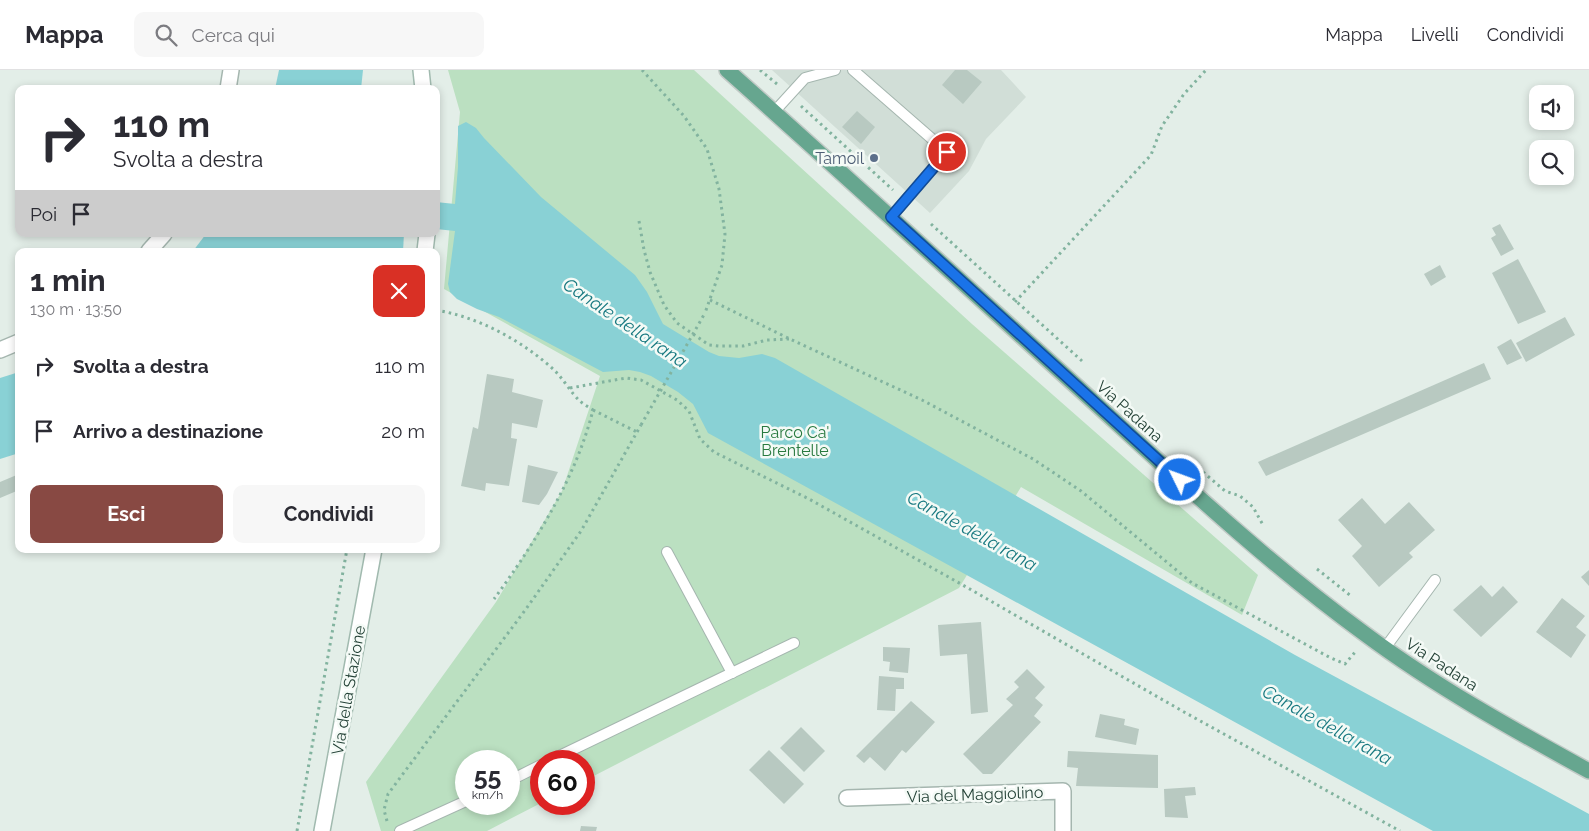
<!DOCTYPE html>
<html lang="it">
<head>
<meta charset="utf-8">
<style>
  body { margin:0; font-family:Raleway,sans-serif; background:#f7f7f7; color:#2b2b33; height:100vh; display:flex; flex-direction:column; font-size:19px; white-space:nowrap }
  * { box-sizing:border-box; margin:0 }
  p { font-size:16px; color:#7c7c81 }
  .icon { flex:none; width:28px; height:28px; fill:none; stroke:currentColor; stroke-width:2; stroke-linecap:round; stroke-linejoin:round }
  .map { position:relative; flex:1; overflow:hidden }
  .drawer { position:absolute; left:15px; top:178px; width:425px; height:305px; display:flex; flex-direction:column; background:#fff; border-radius:10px; box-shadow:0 2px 8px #0003 }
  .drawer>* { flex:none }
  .hud { position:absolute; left:15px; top:15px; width:425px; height:152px; border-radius:10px; box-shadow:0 2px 8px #0003; background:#fff; color:#2b2b33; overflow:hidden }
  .tools { position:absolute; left:1529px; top:15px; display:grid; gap:10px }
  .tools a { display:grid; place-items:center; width:45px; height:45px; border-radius:10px; background:#fff; box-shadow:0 2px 8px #0003; font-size:25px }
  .speed { position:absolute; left:455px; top:680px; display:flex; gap:10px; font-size:25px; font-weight:700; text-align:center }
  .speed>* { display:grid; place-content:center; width:65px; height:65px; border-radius:50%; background:#fff; box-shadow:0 2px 8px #0003; line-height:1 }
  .speed small { font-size:12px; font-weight:400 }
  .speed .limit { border:8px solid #d22; background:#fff; color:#111 }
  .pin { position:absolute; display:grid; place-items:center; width:42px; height:42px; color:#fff; margin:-21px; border:2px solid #fff; border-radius:50%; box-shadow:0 1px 5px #0007 }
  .me { position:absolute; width:55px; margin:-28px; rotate:312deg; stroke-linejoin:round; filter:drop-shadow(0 0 4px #0008) }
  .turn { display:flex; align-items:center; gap:18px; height:105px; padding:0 15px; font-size:22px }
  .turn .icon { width:65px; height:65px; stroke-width:2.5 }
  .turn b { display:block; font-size:35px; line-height:42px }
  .then { display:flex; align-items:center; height:48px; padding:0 15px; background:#0003; gap:10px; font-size:19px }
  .round { display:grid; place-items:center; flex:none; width:52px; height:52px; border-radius:10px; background:#f7f7f7 }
  .head { display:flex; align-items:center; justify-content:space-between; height:85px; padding:0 15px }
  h1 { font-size:30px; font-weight:700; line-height:38px }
  .button { display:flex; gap:10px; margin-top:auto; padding:10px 15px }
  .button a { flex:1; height:58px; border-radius:10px; background:#884943; color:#fff; font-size:20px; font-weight:700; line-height:58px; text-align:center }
  .button a+a { background:#f7f7f7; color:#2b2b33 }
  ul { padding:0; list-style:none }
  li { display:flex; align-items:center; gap:15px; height:65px; padding:0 15px }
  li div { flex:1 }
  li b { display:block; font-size:19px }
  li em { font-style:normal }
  header { display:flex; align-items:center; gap:30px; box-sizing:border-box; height:70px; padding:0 25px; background:#fff; border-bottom:1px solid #e1e1e2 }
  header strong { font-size:24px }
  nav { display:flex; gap:28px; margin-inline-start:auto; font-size:18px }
  .search { width:350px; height:45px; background:#f7f7f7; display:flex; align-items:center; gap:12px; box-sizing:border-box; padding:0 18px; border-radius:10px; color:#7c7c81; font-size:19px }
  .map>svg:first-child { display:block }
  .built { fill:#d1ded7 }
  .green { fill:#bbe0c1; fill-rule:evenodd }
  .water { fill:#89d1d5 }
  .building { fill:#b8c9c1 }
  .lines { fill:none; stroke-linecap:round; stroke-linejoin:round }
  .lane-casing { stroke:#a5b6af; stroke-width:12 }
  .street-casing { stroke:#a5b6af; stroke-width:18 }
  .secondary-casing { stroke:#a1baaf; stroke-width:18 }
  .primary-casing { stroke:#c1cac6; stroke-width:18 }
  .path { stroke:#82b39f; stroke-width:3; stroke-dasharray:2.5 4; stroke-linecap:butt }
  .lane { stroke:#fff; stroke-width:10 }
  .street { stroke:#fff; stroke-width:15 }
  .secondary { stroke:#fff; stroke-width:15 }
  .primary { stroke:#66a68f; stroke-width:15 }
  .path-bridge { stroke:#82b39f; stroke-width:3; stroke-dasharray:2.5 4; stroke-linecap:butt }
  .route-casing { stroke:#114b97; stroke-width:12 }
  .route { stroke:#1a73e8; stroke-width:9 }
  .service-dot { fill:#5c6f8a; stroke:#f4faf6; stroke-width:2 }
  .labels { text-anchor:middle; stroke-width:5; stroke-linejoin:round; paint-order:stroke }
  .service-label { font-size:16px; fill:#4e5e75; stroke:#f4faf6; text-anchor:end }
  .street-label { font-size:16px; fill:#224035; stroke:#f4faf6 }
  .park-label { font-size:16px; fill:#297a40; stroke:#f4faf6 }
  .water-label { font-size:18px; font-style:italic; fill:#187980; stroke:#f4faf6 }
</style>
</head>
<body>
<header>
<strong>Mappa</strong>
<div class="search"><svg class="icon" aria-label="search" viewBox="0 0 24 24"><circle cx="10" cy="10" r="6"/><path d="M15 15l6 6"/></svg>Cerca qui</div>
<nav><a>Mappa</a><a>Livelli</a><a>Condividi</a></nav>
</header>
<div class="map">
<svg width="1589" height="761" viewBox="0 0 1589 761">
  <rect width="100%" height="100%" fill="#e3eee8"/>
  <polygon class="built" points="772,0 1001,0 1026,27 986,69 969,101 930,143"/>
  <path class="green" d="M448 0H694L972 254 1258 505 1242 545 1021 417 959 518 584 711V691H541V733L487 761H381L366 712 496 532 562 421 600 306 444 219 460 42ZM466 691H509V734H466Z"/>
  <g class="water">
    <polygon points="279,0 363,0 361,19 275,19"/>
    <polygon points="466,52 476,58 484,68 541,127 635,205 647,222 663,254 709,282 719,286 739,288 762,284 775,288 1295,585 1589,744 1589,761 1433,761 708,363 693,334 678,322 651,306 640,302 629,300 603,302 499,247 477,239 457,229 450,222 448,214 455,161 436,159 436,132 455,134 458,97 458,56"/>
    <polygon points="206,164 404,164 403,181 193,181"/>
    <polygon points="19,302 19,383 0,389 0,308"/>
  </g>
  <g class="building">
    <polygon points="955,0 967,0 982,12 963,34 942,15"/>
    <polygon points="857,41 875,57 861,74 842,57"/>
    <polygon points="1500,154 1514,179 1501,186 1491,168 1496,165 1492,158"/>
    <polygon points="1518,189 1546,242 1518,254 1492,203"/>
    <polygon points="1440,195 1446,207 1431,216 1424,204"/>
    <polygon points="1565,247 1575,265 1526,292 1516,273"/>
    <polygon points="1511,269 1522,288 1507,295 1497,277"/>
    <polygon points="1484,293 1491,309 1266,406 1258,392"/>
    <polygon points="487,304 514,309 512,322 543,330 537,358 512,353 511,368 517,369 509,416 486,413 485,421 461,416 473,357 478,359"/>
    <polygon points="528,395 558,402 547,424 539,435 522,432"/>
    <polygon points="19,404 19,420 0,428 0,412"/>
    <polygon points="1362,428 1385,454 1409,432 1435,460 1409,483 1413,487 1379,517 1352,486 1362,476 1338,450"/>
    <polygon points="1589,500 1589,516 1581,507"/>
    <polygon points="1481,515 1492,527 1503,516 1518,532 1481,567 1453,540"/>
    <polygon points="1562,528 1585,546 1576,557 1586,565 1571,588 1536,562"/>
    <polygon points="981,552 988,642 971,644 967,584 940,586 938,555"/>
    <polygon points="883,577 910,578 908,603 889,601 890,592 883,591"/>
    <polygon points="1027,599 1045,617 1035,628 1043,635 1034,646 1041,652 992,704 983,704 963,684 1013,635 1006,629 1019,617 1014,612"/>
    <polygon points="879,606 904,608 904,619 896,619 895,641 877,640"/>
    <polygon points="911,631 935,652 906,683 902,680 885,701 870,687 864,693 856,686"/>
    <polygon points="1100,644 1125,649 1124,655 1139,659 1136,675 1095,667"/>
    <polygon points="801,657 825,681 804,702 780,678"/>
    <polygon points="769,680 804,714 784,734 749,700"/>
    <polygon points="1068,681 1158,685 1158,718 1076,716 1078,698 1067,697"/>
    <polygon points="1195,717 1196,725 1185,726 1188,748 1165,747 1164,719"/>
    <polygon points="581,756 597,757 596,761 580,761"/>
  </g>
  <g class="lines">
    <defs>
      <g id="lane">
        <polyline points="853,0 947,82 891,147"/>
        <polyline points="774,42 805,8 835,0"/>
        <polyline points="667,482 732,603"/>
        <polyline points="1385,578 1435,510"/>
        <polyline points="549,691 794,573"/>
        <polyline points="509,711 541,695"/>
        <polyline points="400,761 466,731"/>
      </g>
      <g id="street">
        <polyline points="228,19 231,0"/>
        <polyline points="149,181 164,164"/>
        <polyline points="0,280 19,272"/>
        <polyline points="847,728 1063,721 1063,761"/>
      </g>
      <g id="secondary">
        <polyline points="421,0 423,19"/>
        <polyline points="425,181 427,164"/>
        <polyline points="322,761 374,479"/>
      </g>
      <path id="primary" d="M727 0C847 107 965 215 1084 323 1175 406 1265 491 1365 564 1435 616 1512 659 1589 701"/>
    </defs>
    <use href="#lane" class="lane-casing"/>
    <use href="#street" class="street-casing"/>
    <use href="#secondary" class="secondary-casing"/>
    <use href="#primary" class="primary-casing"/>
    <g class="path">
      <polyline points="642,0 684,46 707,79 719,119 725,164 722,195 705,243"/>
      <polyline points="760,0 777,14"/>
      <polyline points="801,36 893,120"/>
      <polyline points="639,151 644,180 650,202 664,235 677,253 709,275 719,276 743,276 767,270 789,269"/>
      <polyline points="931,154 1082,291"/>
      <polyline points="710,230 790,269 922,330 1033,389 1081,421 1192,513 1329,587 1345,594 1356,581"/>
      <polyline points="1015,232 1151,85 1162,56 1184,24 1206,0"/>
      <path d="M436 240C478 247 521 270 553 299 563 308 571 323 580 331 584 335 589 337 593 340 576 408 535 473 494 529"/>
      <polyline points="570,318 626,308 641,310 677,330 689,341 700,369 714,382 809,429 961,514 1184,642 1400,761"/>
      <polyline points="593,340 637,362"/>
      <polyline points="1203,402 1225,421 1240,426 1253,437 1263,455"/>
      <polyline points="1317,499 1351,526"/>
      <polyline points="387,751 384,740 388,724 526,539 581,461 641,355"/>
      <polyline points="297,761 347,479"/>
    </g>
    <use href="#lane" class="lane"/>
    <use href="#street" class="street"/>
    <use href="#secondary" class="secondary"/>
    <use href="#primary" class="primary"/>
    <polyline class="path-bridge" points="641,355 705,243"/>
  </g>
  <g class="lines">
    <defs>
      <polyline id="route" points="947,82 891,147 1180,410"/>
    </defs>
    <use href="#route" class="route-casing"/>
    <use href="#route" class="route"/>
  </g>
  <circle class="service-dot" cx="874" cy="88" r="5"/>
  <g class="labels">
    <g class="service-label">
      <text x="864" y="94">Tamoil</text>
    </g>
    <g class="street-label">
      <text transform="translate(1130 341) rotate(42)" y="6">Via Padana</text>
      <text transform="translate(1442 594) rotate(33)" y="6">Via Padana</text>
      <text transform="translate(348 620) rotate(-80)" y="6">Via della Stazione</text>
      <text transform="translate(975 724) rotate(-2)" y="6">Via del Maggiolino</text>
    </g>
    <g class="park-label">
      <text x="795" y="368">Parco Ca'<tspan x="795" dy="18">Brentelle</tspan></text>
    </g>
    <g class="water-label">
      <text transform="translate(625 253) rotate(34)" y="6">Canale della rana</text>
      <text transform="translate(972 461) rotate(29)" y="6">Canale della rana</text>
      <text transform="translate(1327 655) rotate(29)" y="6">Canale della rana</text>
    </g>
  </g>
</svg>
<div class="tools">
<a><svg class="icon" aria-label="sound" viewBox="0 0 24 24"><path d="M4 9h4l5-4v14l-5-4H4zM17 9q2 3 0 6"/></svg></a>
<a><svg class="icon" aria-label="search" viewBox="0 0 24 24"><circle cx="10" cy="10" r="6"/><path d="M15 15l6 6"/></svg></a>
</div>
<div class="speed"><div>55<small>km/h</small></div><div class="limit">60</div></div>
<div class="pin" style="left:947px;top:82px;background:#d93025"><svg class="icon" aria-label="arrive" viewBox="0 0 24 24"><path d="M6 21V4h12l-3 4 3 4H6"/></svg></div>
<svg class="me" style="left:1180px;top:410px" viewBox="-20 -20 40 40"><circle r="17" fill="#1a73e8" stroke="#fff" stroke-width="3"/><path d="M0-11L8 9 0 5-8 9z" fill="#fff"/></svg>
<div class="hud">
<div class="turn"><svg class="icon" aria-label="right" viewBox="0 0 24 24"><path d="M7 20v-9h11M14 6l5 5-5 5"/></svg><div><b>110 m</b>Svolta a destra</div></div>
<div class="then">Poi<svg class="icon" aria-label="arrive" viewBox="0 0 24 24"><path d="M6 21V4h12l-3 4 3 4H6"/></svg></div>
</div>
<section class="drawer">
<div class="head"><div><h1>1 min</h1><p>130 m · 13:50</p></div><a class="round" style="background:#d93025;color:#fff"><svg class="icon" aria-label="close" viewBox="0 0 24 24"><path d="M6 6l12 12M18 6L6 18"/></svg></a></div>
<ul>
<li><svg class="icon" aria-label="right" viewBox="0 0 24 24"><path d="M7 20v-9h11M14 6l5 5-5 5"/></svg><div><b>Svolta a destra</b></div><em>110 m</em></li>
<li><svg class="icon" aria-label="arrive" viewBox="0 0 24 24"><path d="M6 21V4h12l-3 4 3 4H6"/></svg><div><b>Arrivo a destinazione</b></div><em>20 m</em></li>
</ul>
<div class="button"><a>Esci</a><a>Condividi</a></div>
</section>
</div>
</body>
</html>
